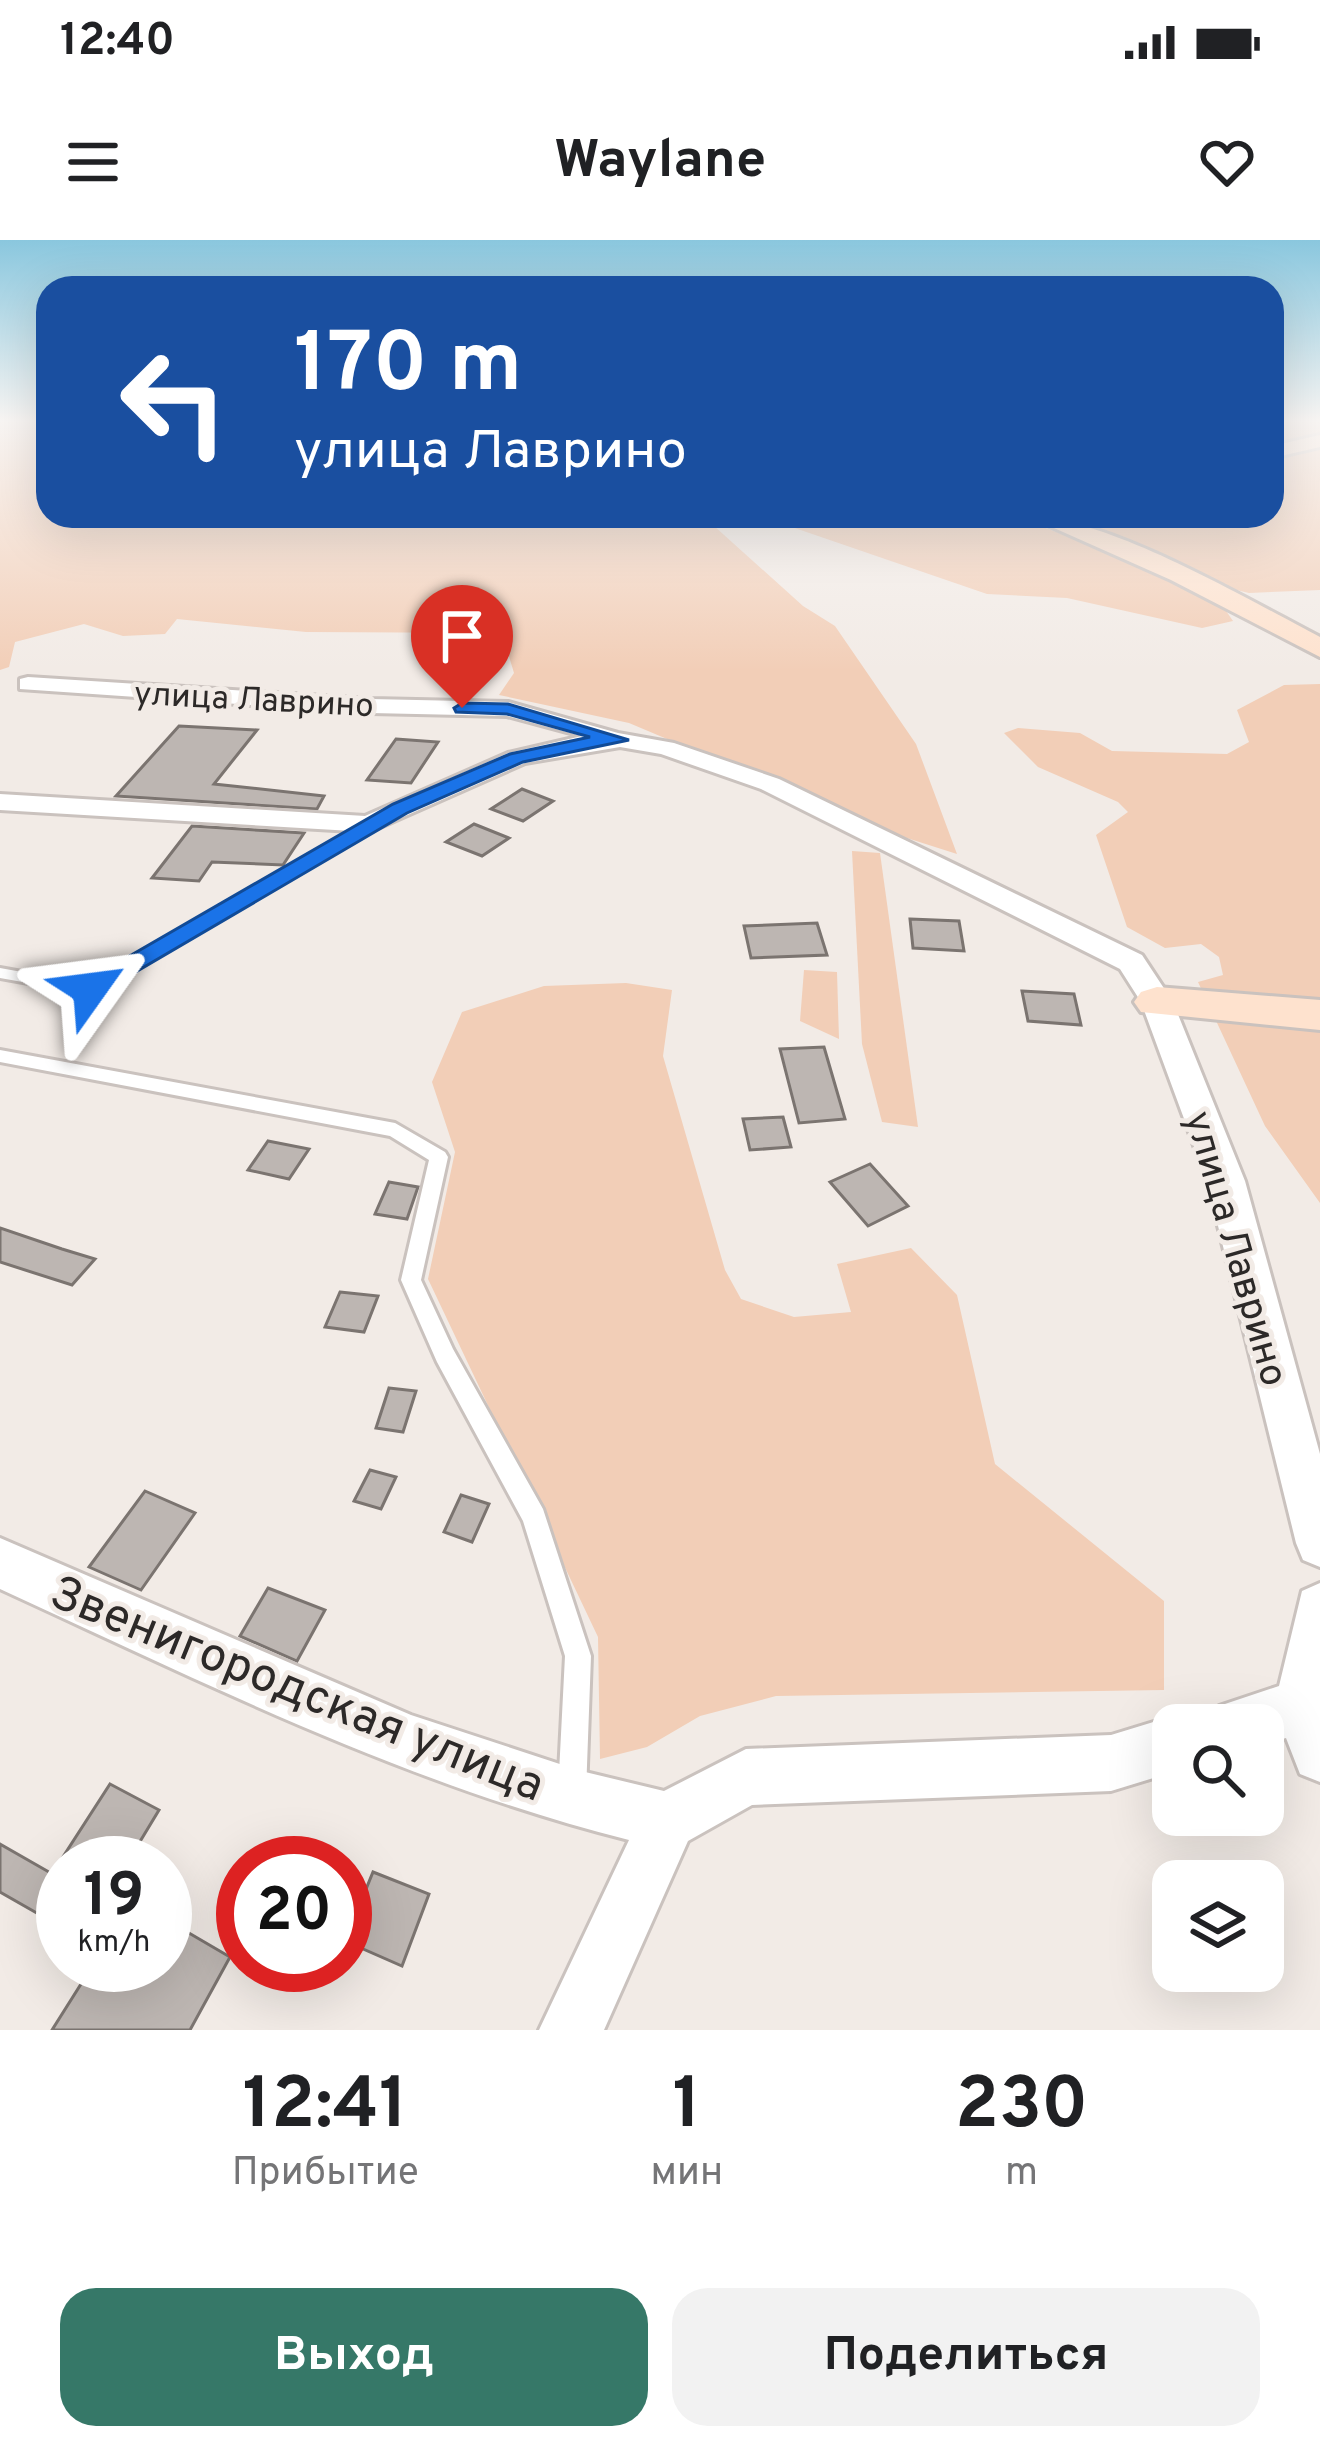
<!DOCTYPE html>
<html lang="ru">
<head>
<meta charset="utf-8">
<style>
  body { margin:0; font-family:Overpass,sans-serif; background:#f2f2f2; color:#202124; height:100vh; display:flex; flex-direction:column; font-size:45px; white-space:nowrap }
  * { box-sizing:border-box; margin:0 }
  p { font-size:39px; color:#757577 }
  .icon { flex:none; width:66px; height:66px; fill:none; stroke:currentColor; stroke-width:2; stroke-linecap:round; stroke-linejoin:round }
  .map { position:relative; height:1790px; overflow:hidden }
  .details { display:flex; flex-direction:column; background:#fff; flex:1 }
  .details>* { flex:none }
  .top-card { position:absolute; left:36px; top:36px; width:1248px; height:252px; border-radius:36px; box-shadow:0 12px 48px #0002; background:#1a4fa0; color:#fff; overflow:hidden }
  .tools { position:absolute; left:1152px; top:1464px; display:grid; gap:24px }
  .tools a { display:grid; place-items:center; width:132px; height:132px; border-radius:24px; background:#fff; box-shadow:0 12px 48px #0002; font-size:60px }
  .speed { position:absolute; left:36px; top:1596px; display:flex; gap:24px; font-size:60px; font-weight:700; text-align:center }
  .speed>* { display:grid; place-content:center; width:156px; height:156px; border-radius:50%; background:#fff; box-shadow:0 12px 48px #0002; line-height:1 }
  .speed small { font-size:30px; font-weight:400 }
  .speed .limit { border:18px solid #d22; background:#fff; color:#111 }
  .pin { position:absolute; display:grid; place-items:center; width:102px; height:102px; color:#fff; margin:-123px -51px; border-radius:50% 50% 50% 0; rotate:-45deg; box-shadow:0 0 12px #0007 }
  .pin .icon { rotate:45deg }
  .me { position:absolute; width:132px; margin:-66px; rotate:59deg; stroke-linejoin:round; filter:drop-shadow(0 0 9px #0008) }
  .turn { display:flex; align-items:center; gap:42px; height:252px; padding:0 60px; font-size:54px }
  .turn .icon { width:156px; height:156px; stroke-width:2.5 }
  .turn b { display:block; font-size:84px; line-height:102px }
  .eta { display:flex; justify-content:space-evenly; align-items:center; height:204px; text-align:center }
  .eta b { font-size:72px; font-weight:700; line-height:84px }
  .primary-button { display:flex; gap:24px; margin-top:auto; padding:24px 60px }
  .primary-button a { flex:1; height:138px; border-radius:36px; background:#367868; color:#fff; font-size:48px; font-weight:700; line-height:138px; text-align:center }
  .primary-button a+a { background:#f2f2f2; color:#202124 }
  .status { display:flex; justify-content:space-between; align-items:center; height:84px; padding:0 60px; background:#fff; direction:ltr }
  .status svg { height:33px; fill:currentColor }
  header { display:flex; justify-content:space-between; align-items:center; height:156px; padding:0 60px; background:#fff; font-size:54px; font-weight:700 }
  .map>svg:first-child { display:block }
  .green { fill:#f2ceb7 }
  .building { fill:#bdb6b2; stroke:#7b7470; stroke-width:3 }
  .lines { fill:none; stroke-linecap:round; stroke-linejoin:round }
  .lane-casing { stroke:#cac2be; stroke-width:6 }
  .street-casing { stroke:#cac2be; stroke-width:6 }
  .secondary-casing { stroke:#cac2be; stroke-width:6 }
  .lane { fill:#fff; fill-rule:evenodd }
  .street { fill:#fff; fill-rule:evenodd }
  .secondary { fill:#fee2ce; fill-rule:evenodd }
  .route { fill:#1a73e8; stroke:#114b97; stroke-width:3 }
  .labels { text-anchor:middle; stroke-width:10; stroke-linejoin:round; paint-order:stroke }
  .far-street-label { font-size:33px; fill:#2c2928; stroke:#f2ebe6 }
  .street-label { font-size:39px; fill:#2c2928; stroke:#f2ebe6 }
  .near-street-label { font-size:48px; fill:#2c2928; stroke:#f2ebe6 }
</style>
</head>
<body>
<div class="status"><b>12:40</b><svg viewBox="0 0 49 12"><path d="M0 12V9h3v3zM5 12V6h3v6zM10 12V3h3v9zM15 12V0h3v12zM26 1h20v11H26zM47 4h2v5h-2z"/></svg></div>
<header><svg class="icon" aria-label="menu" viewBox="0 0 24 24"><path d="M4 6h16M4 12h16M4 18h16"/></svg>Waylane<svg class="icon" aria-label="heart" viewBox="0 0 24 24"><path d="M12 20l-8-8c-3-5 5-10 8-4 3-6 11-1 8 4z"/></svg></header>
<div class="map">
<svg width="1320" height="1790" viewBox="0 0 1320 1790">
  <rect width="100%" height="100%" fill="#f2ebe6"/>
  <g class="green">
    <polygon points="0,181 48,181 48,276 703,276 803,366 835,386 916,504 957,614 888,592 629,483 499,455 514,433 502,393 306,392 177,379 165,394 123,396 84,384 15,402 9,427 0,430"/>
    <polygon points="1272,181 1320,181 1320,350 1249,353 1228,348 1056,276 1272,276"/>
    <polygon points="760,276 1015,276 1170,336 1222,365 1233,381 1202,388 1067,358 987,354"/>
    <polygon points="1320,444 1320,963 1265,886 1198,742 1223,735 1219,717 1201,704 1165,708 1127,687 1096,595 1128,572 1118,562 1038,527 1004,493 1018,488 1080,493 1112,511 1227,514 1249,502 1237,470 1284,445"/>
    <polygon points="852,611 880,613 918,887 882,882 862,804"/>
    <polygon points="804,730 837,732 839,799 800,781"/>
    <polygon points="626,743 672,750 663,816 725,1030 741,1059 794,1077 851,1072 837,1024 911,1008 957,1055 995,1224 1164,1361 1164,1450 776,1456 700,1476 647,1507 600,1519 598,1397 428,1039 455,912 432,842 462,772 544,746"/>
  </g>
  <g class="building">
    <polygon points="179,486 257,490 214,544 324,556 317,569 116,556"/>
    <polygon points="396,499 438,502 411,543 367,540"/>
    <polygon points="522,549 553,561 523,581 491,569"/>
    <polygon points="474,584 509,598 482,616 446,602"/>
    <polygon points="192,586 304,593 283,625 212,622 199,641 152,638"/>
    <polygon points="910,679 959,681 964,711 913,708"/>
    <polygon points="817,683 827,715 751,718 744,686"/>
    <polygon points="1022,751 1074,754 1081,785 1028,781"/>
    <polygon points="824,807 845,879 799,883 780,809"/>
    <polygon points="783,877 791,907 750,910 743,879"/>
    <polygon points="268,901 309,909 289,939 248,930"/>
    <polygon points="870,924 908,966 868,986 830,942"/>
    <polygon points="389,942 418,947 407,979 375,974"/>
    <polygon points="0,988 62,1009 95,1019 72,1045 0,1022"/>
    <polygon points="340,1052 378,1056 364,1092 325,1087"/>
    <polygon points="389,1148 416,1151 403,1192 376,1188"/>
    <polygon points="370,1230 396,1237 381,1269 354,1261"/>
    <polygon points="145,1251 195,1273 141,1350 89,1327"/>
    <polygon points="461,1255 489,1264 472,1302 444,1292"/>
    <polygon points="268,1348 325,1370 297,1421 240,1396"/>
    <polygon points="110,1544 159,1570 127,1623 59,1623"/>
    <polygon points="0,1604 63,1640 63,1688 0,1652"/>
    <polygon points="373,1632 429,1654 402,1726 345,1701"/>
    <polygon points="165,1679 230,1717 190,1790 52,1790 93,1725 165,1725"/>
  </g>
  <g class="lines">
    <defs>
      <g id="lane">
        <polygon points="369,580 376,584 374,587 96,753 90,754 0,738 0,728 88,744"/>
        <polygon points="0,810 395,883 445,912 448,917 421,1040 453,1109 543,1269 591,1416 586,1553 582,1563 572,1567 562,1563 558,1553 565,1416 523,1281 437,1122 401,1040 429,920 390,896 0,822"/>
      </g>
      <g id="street">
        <polygon points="28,437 371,459 508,462 618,493 674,503 779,539 1142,715 1173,762 1245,941 1320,1214 1320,1327 1303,1320 1296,1303 1207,941 1141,762 1120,729 761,549 661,514 620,507 525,523 369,592 0,570 0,554 365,576 508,513 582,496 507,476 371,473 20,449 20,439"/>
        <path d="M0 1298 411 1475 581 1531 664 1551 746 1509 1111 1495 1173 1476 1193 1485H1173V1532L1111 1551 752 1565 688 1601 604 1790H539L629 1600C409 1545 205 1443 0 1349Z"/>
        <polygon points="1320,1343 1320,1542 1300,1534 1286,1498 1263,1505 1263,1485 1211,1485 1219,1466 1279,1446 1302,1351"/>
      </g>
      <g id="secondary">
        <polygon points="1320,195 1320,207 1272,218 1272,206"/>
        <path d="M1027 276C1106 276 1247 359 1320 397V417L1171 340Z"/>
        <polygon points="1157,747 1320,760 1320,790 1141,772 1134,762 1141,752"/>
      </g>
    </defs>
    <use href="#lane" class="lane-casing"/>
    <use href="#street" class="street-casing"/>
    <use href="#secondary" class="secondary-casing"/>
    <use href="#lane" class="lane"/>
    <use href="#street" class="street"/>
    <use href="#secondary" class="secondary"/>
  </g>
  <linearGradient id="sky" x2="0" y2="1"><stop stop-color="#8ac7de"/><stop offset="0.42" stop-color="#f9f6f4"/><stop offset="1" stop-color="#f9f6f4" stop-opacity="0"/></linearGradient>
  <rect width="1320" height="431" fill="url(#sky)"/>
  <polygon class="route" points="462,463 508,464 629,500 523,522 407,573 98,754 81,754 81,744 393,564 510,514 590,497 507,474 456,472 454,468"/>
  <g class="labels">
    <g class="far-street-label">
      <text transform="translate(254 458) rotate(3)" y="12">улица Лаврино</text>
    </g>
    <g class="street-label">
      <text transform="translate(1238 1008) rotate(74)" y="14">улица Лаврино</text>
    </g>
    <g class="near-street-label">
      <text transform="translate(298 1447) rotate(22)" y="17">Звенигородская улица</text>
    </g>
  </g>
</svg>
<div class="tools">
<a><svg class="icon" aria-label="search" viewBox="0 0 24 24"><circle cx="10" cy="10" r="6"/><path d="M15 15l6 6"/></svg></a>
<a><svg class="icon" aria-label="layers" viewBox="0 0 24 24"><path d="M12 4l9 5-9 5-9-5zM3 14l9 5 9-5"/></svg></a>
</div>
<div class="speed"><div>19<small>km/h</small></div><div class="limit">20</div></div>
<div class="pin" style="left:462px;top:468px;background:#d93025"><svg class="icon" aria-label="arrive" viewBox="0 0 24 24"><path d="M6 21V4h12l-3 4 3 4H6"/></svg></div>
<svg class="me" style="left:90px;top:749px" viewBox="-20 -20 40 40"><path d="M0-17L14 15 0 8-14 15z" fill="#1a73e8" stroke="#fff" stroke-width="4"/></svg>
<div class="top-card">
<div class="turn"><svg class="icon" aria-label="left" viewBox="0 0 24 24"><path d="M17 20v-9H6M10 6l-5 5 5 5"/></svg><div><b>170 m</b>улица Лаврино</div></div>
</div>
</div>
<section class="details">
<div class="eta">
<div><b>12:41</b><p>Прибытие</p></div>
<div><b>1</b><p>мин</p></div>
<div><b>230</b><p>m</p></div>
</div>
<div class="primary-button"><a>Выход</a><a>Поделиться</a></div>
</section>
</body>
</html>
